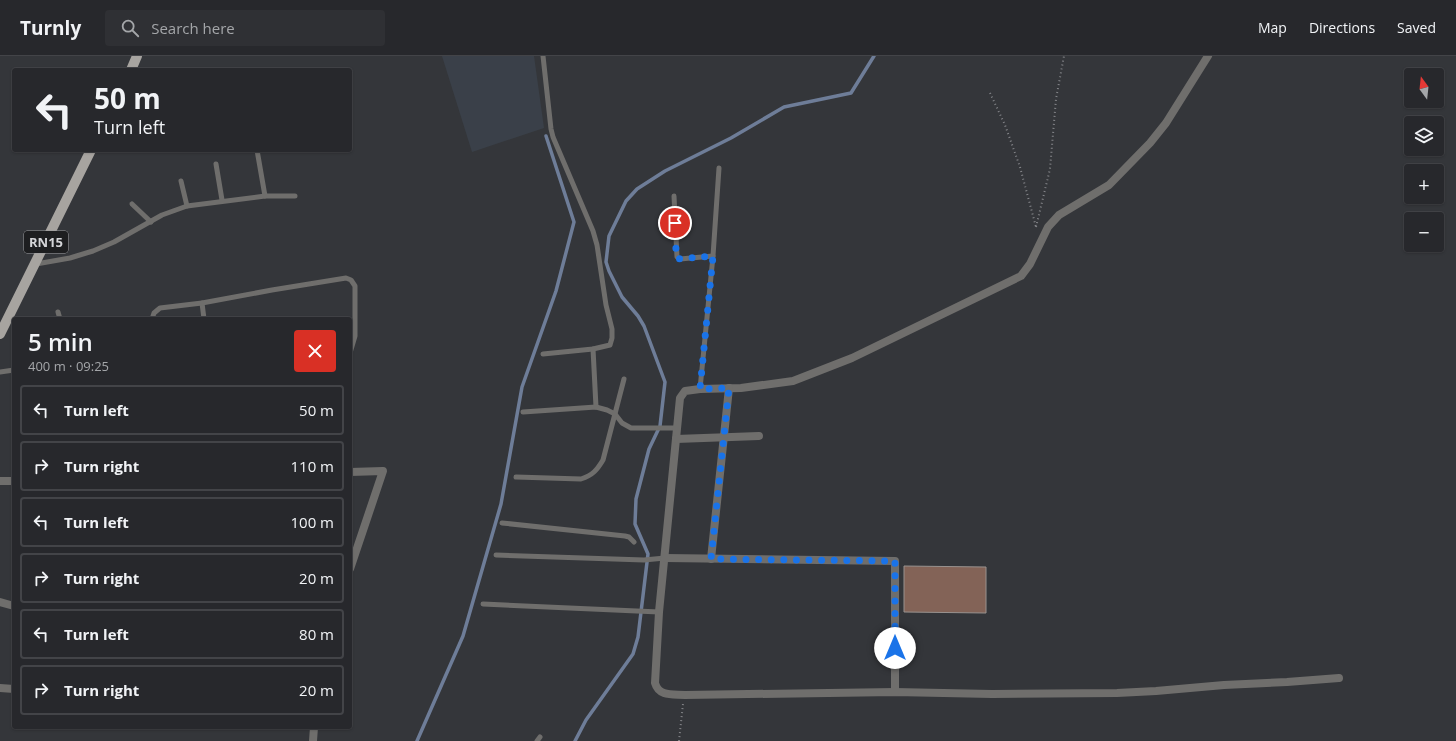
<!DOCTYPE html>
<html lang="en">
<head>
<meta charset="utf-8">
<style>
  body { margin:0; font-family:"Open Sans",sans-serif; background:#2f3034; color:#f1f3f6; height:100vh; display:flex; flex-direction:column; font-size:15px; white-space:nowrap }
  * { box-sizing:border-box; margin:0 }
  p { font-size:13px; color:#a4a6a9 }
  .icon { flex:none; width:22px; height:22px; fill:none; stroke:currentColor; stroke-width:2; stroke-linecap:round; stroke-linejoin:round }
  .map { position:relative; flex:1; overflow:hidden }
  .drawer { position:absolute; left:12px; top:261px; width:340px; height:412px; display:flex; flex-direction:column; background:#27282c; border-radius:4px; box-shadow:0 1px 3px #0004,0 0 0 1px #434448 }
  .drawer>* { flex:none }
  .hud { position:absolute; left:12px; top:12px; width:340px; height:84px; border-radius:4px; box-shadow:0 1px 3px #0004,0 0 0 1px #434448; background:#27282c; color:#f1f3f6; overflow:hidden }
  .needle { width:26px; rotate:345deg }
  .controls { position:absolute; left:1404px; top:12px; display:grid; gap:8px }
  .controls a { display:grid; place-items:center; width:40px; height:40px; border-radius:4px; background:#27282c; box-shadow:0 1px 3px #0004,0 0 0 1px #434448; font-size:20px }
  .pin { position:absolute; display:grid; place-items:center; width:34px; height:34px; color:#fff; margin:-17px; border:2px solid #fff; border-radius:50%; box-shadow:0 1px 4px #0007 }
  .me { position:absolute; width:44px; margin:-22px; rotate:0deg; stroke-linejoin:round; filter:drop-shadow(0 0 3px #0008) }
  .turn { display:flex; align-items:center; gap:14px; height:84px; padding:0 16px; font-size:18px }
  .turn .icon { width:52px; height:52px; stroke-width:2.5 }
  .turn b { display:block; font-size:28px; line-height:34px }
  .round { display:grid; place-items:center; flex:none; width:42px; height:42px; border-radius:4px; background:#2f3034 }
  .headline { display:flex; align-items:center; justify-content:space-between; height:68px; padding:0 16px }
  h1 { font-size:24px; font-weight:600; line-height:30px }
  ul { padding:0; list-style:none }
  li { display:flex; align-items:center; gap:12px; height:50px; margin:0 8px 6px; padding:0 8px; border:2px solid #434448; border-radius:4px }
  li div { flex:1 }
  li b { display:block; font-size:15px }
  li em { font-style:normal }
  header { display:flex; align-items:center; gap:24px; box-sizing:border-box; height:56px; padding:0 20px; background:#27282c; border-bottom:1px solid #434448 }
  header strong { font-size:19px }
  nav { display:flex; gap:22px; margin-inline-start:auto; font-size:14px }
  .search { width:280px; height:36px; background:#2f3034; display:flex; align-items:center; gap:10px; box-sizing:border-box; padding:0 14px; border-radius:4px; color:#a4a6a9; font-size:15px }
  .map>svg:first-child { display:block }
  .built { fill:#3a4049 }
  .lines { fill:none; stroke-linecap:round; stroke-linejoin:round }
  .stream { stroke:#6e7d98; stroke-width:3.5 }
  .building { fill:#836357; stroke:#98928f }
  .path { stroke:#85868a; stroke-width:2; stroke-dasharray:1 3; stroke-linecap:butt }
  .service { stroke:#6f6e6c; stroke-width:5 }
  .minor { stroke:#6f6e6c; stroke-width:8 }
  .primary { stroke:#a7a4a0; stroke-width:10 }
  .route { stroke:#1a73e8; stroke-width:7; stroke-dasharray:0 12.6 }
  .labels { text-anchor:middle; stroke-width:4; stroke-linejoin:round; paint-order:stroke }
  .shield { fill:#1d1e20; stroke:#9d9ea1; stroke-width:1 }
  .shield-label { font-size:13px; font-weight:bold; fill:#d4d5d8 }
</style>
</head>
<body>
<header>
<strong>Turnly</strong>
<div class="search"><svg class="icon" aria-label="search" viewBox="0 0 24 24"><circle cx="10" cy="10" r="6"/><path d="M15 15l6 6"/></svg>Search here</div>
<nav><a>Map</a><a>Directions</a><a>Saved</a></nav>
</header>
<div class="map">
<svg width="1456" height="685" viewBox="0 0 1456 685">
  <rect width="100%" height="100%" fill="#34363a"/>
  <polygon class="built" points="442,0 534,0 544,72 472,96"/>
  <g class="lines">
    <g class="stream">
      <polyline points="417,685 463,580 501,448 522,331 556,235 574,166 546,80"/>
      <polyline points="575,685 586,664 633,598 638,581 648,498 635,468 636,443 649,393 660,370 665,326 644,270 638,260 622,241 609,215 606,206 609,180 626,145 637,133 665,115 731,82 784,51 851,37 874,0"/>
    </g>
  </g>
  <polygon class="building" points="904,510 986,511 986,557 904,556"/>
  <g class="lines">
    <g class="path">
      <polyline points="990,37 1005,69 1020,111 1036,171"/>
      <polyline points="1036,171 1050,113 1056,43 1064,0"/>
      <polyline points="679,685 683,648"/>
    </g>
    <g class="service">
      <polyline points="543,0 551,73 553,81 593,175 597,189 606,249 612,273 612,282 610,289 593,293 543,298"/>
      <polyline points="257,94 265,140"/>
      <polyline points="216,108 222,144"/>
      <polyline points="181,125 187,150"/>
      <polyline points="674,140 677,201 680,203 713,200"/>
      <polyline points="132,148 151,166"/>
      <polyline points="36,208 70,202 93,195 114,186 162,159 187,150 265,140 295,140"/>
      <polyline points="202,247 204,263"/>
      <polyline points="58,256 60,263"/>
      <polyline points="152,263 154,257 160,252 202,247 272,234 346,222 351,224 355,230 355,280 350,297"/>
      <polyline points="593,293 596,351"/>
      <polyline points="0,316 14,314"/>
      <polyline points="700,333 713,200 719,112"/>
      <polyline points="523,356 596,351 607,354 615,358 622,367 631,372 677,372"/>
      <path d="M516 421 581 423C593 419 597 414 603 404L624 323"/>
      <polyline points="502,467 625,480 629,481 634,486"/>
      <polyline points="496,499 644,504 665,502"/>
      <polyline points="483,548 659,556"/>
      <polyline points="537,685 540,681"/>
    </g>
    <g class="minor">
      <path d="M1208 0 1166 67 1150 87 1109 129 1059 159 1048 171 1030 208 1021 220 852 302 793 325 741 332 700 333 685 335 680 342 659 556 655 627C659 641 673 638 685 639L895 636 992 638 1117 637 1156 635 1224 629 1287 626 1339 622"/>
      <polyline points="676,383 759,380"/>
      <polyline points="350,416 383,415 350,513"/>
      <polyline points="0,425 14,425"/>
      <polyline points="665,502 895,505 895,636"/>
      <polyline points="711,503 729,332"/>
      <polyline points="0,546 14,550"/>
      <polyline points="0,632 14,633"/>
      <polyline points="313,685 314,671"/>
    </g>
    <g class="primary">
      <polyline points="131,14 137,0"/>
      <polyline points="0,278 91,94"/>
    </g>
  </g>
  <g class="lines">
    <polyline class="route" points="675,167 676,195 678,203 713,200 700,333 729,332 711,503 895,505 895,592"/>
  </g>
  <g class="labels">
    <rect class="shield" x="24" y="175" width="44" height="22" rx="3"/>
    <g class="shield-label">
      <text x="46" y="191">RN15</text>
    </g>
  </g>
</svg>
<div class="controls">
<a><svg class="needle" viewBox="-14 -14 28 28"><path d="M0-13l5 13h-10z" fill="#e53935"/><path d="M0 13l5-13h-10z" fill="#a4a6a9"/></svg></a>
<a><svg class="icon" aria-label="layers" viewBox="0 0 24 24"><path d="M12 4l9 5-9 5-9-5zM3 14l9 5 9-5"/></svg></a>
<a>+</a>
<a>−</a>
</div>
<div class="pin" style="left:675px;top:167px;background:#d93025"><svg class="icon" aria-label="arrive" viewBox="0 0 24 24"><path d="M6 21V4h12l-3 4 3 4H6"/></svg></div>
<svg class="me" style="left:895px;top:592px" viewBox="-20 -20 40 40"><circle r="19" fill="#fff"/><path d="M0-13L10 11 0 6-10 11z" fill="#1a73e8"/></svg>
<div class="hud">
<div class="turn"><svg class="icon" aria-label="left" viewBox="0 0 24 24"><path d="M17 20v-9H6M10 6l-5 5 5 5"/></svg><div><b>50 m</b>Turn left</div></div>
</div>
<section class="drawer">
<div class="headline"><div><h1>5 min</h1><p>400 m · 09:25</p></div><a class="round" style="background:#d93025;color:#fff"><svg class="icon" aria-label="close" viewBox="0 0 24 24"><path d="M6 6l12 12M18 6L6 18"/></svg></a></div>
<ul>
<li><svg class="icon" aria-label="left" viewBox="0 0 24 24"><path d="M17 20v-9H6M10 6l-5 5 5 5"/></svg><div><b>Turn left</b></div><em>50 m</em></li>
<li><svg class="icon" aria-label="right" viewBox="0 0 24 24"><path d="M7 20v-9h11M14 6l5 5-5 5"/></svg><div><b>Turn right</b></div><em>110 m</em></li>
<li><svg class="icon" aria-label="left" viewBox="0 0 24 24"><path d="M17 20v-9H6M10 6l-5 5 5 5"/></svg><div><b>Turn left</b></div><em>100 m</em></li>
<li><svg class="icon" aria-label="right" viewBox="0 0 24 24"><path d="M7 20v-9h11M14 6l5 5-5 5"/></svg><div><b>Turn right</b></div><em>20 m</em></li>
<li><svg class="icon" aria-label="left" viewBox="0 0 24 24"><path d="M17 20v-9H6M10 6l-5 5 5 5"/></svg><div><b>Turn left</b></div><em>80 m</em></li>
<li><svg class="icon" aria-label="right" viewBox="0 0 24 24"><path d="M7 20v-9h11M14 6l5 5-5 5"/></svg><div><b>Turn right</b></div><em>20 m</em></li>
</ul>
</section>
</div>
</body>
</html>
